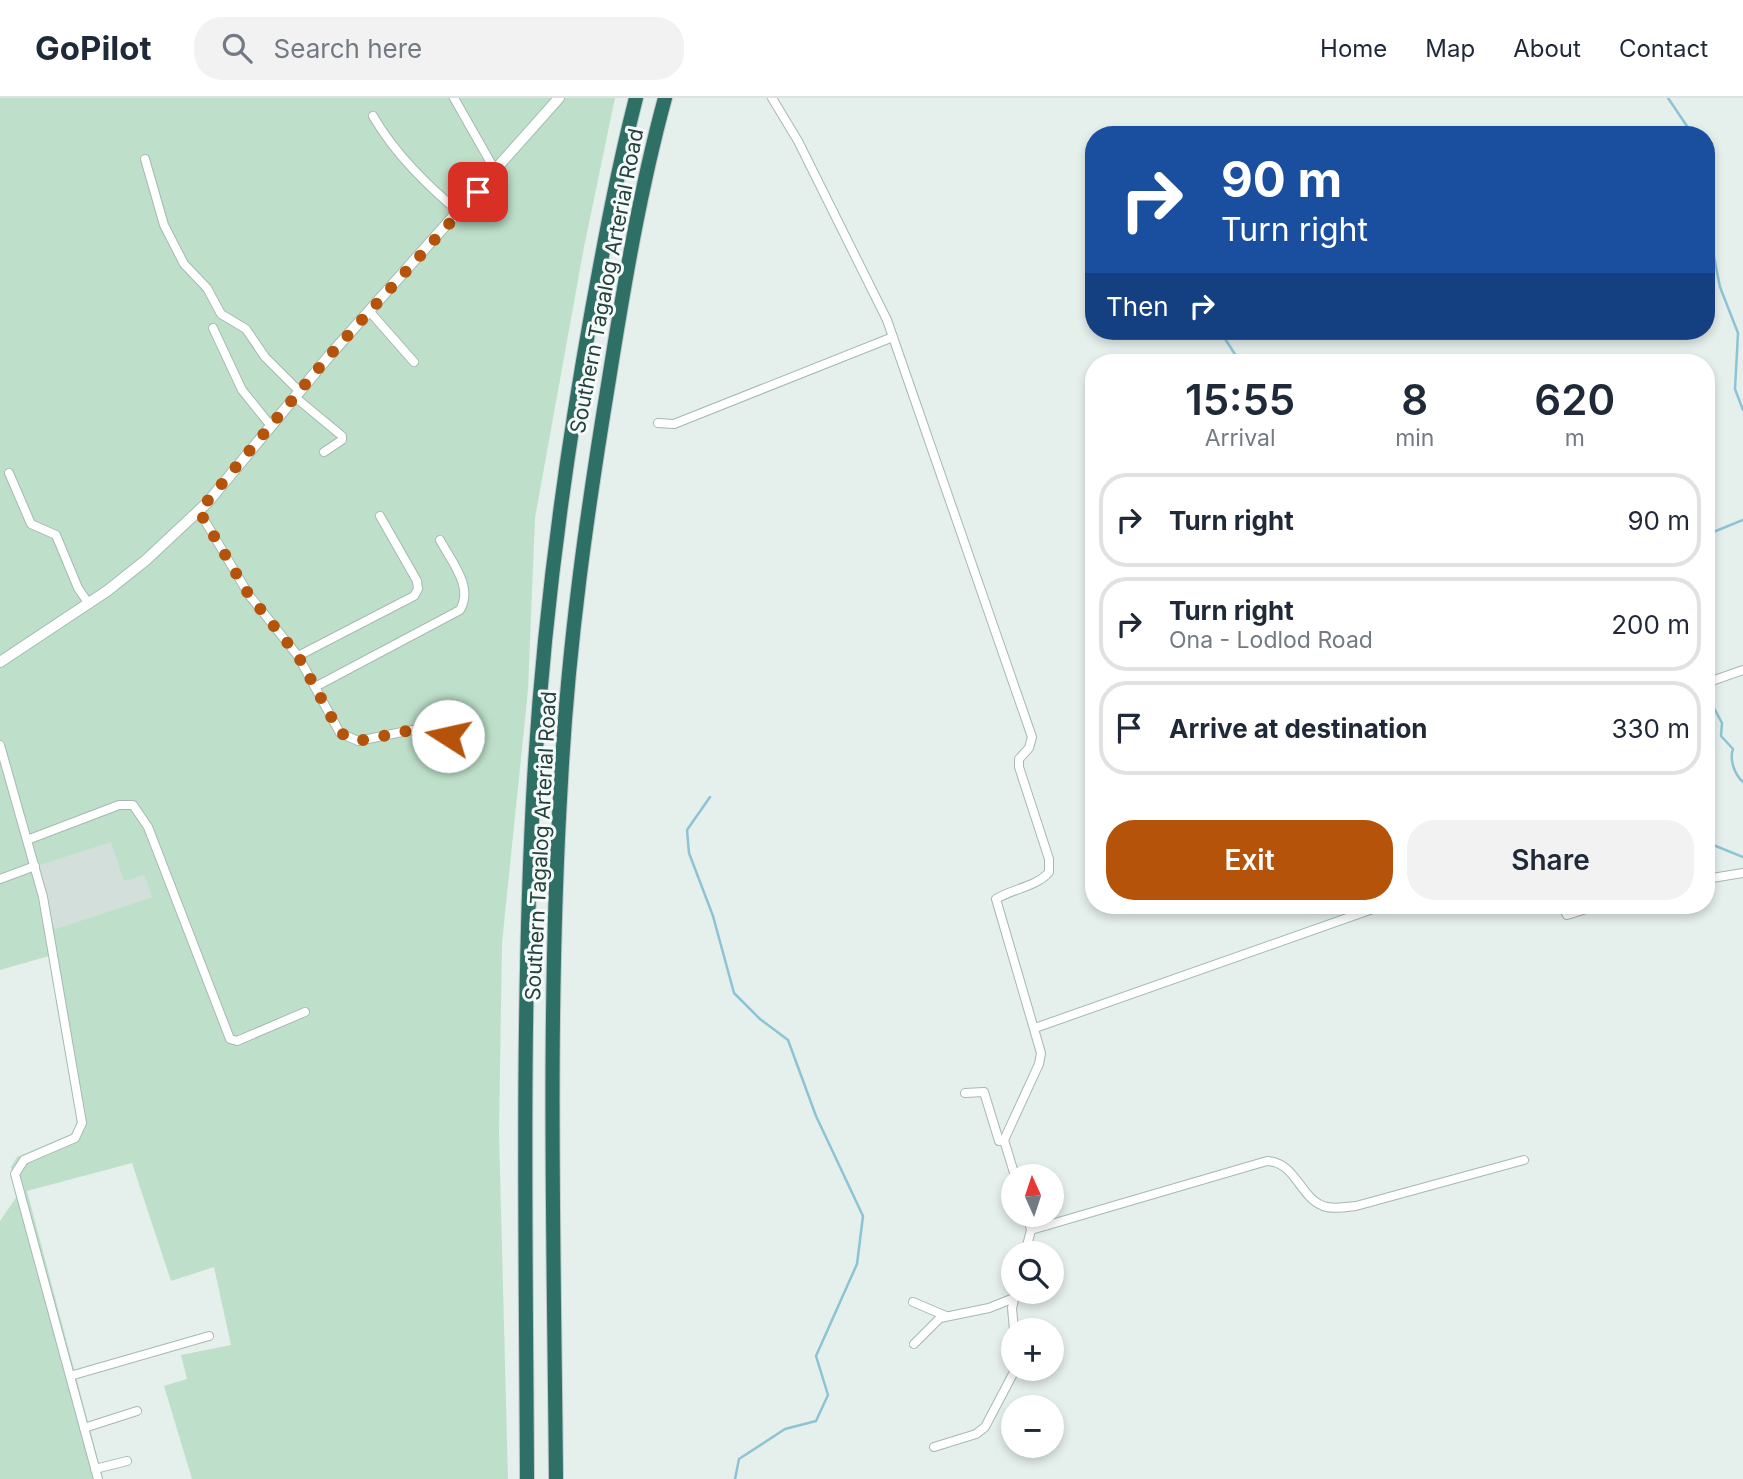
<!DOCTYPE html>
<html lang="en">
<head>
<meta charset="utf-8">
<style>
  body { margin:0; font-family:Inter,sans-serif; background:#f2f2f3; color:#1f2937; height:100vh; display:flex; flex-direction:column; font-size:26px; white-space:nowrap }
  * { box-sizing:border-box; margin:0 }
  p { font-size:23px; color:#747a83 }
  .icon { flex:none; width:38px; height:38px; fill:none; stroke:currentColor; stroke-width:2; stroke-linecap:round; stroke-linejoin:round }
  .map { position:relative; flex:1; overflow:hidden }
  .details { position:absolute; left:1085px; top:256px; width:630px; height:560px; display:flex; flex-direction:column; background:#fff; border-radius:28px; box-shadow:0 4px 10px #0003 }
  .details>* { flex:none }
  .hud { position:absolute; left:1085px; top:28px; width:630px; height:214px; border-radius:28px; box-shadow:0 4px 10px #0003; background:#1a4fa0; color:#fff; overflow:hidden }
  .needle { width:46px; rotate:357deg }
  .controls { position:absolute; left:1001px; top:1066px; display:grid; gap:14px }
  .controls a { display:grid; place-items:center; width:63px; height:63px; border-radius:50%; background:#fff; box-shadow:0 4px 10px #0003; font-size:35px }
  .pin { position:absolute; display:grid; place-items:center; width:60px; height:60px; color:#fff; margin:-30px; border-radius:14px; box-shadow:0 4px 10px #0006 }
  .me { position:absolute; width:77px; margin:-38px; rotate:280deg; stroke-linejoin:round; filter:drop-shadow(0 0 5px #0008) }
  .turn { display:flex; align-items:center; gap:24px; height:147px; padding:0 21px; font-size:32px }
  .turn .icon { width:91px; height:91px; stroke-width:2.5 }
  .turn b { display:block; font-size:49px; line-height:60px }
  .then { display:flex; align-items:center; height:66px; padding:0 21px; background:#0003; gap:14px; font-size:26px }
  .eta { display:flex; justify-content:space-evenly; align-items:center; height:119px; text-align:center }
  .eta b { font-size:42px; font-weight:600; line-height:49px }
  .button { display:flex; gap:14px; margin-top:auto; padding:14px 21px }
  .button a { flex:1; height:80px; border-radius:28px; background:#b45309; color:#fff; font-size:28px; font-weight:600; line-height:80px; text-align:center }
  .button a+a { background:#f2f2f3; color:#1f2937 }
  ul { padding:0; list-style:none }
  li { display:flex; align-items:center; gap:21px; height:94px; margin:0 14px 10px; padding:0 7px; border:4px solid #e0e1e3; border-radius:28px }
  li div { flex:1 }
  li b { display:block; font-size:26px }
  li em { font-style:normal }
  header { display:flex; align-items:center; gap:42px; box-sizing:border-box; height:98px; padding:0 35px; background:#fff; border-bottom:2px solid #e0e1e3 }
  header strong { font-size:33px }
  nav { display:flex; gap:38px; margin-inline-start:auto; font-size:24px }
  .search { width:490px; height:63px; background:#f2f2f3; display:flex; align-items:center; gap:18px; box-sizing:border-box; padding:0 24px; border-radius:28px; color:#747a83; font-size:26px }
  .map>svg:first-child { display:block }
  .built { fill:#d3dfda }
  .green { fill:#bee0ca; fill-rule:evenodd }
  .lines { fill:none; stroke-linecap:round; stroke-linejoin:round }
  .stream { stroke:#8dc4d5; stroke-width:2.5 }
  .street-casing { stroke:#a7b8b3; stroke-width:10 }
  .secondary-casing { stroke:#a3bbb4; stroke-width:12 }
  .highway-casing { stroke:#c1cac8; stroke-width:16 }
  .street { stroke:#fff; stroke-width:8 }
  .secondary { stroke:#fff; stroke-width:10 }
  .highway { stroke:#2e6f66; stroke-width:14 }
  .route { stroke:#b45309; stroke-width:12; stroke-dasharray:0 21.6 }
  .labels { text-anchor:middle; stroke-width:6; stroke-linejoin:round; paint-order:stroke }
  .street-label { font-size:21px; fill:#23423c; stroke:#f6fbf9 }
</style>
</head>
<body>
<header>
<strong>GoPilot</strong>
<div class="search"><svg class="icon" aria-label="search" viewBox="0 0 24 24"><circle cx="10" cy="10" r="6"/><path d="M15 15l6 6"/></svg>Search here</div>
<nav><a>Home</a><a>Map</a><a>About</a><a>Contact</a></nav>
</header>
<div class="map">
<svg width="1743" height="1381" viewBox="0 0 1743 1381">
  <rect width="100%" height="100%" fill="#e5efeb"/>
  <polygon class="built" points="112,743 124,782 144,776 152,799 55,831 36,768"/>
  <path class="green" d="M0 0H615L584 149 535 420 528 592 502 845 499 1035 508 1381H192L164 1288 187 1281 181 1257 231 1247 214 1169 171 1183 132 1065 27 1093 103 1381H0V1123L17 1098 11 1069 17 1059 73 1035 77 1022 49 858 0 872ZM111 744 124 783 144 777 152 799 55 831 37 768Z"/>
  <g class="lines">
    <g class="stream">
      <polyline points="1668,0 1693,37"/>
      <polyline points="1706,119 1720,189 1738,235 1735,291 1743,312"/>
      <polyline points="1220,233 1240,264"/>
      <polyline points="1706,437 1743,422"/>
      <path d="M1706 595 1722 625 1721 638 1733 651C1729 662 1735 677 1743 684"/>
      <polyline points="710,699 687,732 689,755 713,818 734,895 760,921 788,942 816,1018 863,1118 857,1166 816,1258 828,1297 816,1323 785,1331 739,1361 735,1381"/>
      <polyline points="1706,744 1743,759"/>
    </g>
    <defs>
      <g id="street">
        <polyline points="454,0 496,74"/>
        <path d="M772 0 798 43 887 222 1032 639 1029 650 1019 661V669L1049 761V774C1038 788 1012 791 996 801L1041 955 1039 966 1004 1042 1015 1078"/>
        <path d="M373 18C395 56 427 87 460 115"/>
        <polyline points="145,61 164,127 184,166 207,190 221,216 246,231 265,259 300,294"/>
        <polyline points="370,214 414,264"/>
        <polyline points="213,230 242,292 271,328"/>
        <polyline points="295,299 342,338 342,342 324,354"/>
        <polyline points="658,325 674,326 893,239"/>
        <polyline points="9,375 31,426 56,437 78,490 89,506"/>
        <polyline points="199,413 249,497 298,558 340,635 358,643 412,632 448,638"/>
        <polyline points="298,558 414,498 418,491 417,483 380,418"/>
        <polyline points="1706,585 1743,572"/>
        <path d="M315 589 460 512C474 489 451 463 440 442"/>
        <polyline points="0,647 43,799 82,1025 75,1040 24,1062 15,1076 98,1381"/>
        <polyline points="27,742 119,707 133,707 148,729 230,941 237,943 305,914"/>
        <polyline points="0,781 35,768"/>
        <polyline points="1706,781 1743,775"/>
        <polyline points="1561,807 1567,817 1599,807"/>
        <polyline points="1035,930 1384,807"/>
        <polyline points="965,995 984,994 999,1043 1004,1042"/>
        <path d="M1031 1132 1267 1063C1297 1064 1300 1103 1327 1109 1336 1111 1347 1109 1356 1108L1524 1062"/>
        <polyline points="1025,1155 1031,1132 1027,1116"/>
        <polyline points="913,1204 946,1218"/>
        <polyline points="1014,1232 1012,1210 1016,1194"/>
        <polyline points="914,1246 940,1220 989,1210 1014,1200"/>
        <polyline points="70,1278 209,1238"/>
        <polyline points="84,1330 137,1313"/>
        <polyline points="934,1349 976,1336 985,1329 1016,1270"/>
        <polyline points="95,1371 127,1363"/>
      </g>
      <polyline id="secondary" points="0,564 107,493 146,462 208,404 329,258 559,0"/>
      <g id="highway">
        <path d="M527 1381C526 1149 521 915 534 683 543 525 564 367 592 212 605 141 618 70 636 0"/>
        <path d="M556 1381C554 1149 547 915 561 683 568 548 587 414 609 281 624 187 640 92 665 0"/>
      </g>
    </defs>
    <use href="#street" class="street-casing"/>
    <use href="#secondary" class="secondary-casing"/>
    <use href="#highway" class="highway-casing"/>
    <use href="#street" class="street"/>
    <use href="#secondary" class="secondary"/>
    <use href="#highway" class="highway"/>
  </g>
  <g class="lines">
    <polyline class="route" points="448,638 412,632 358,643 340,635 298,558 249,497 199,413 329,258 478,94"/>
  </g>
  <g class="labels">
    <g class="street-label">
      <text transform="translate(607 183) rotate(-79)" y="7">Southern Tagalog Arterial Road</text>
      <text transform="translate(541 748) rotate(-87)" y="7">Southern Tagalog Arterial Road</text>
    </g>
  </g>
</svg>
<div class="controls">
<a><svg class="needle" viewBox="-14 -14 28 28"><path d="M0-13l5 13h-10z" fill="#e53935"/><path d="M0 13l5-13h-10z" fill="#747a83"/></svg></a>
<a><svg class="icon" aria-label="search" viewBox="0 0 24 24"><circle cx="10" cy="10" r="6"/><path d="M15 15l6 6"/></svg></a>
<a>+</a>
<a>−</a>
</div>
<div class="pin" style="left:478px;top:94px;background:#d93025"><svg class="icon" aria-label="arrive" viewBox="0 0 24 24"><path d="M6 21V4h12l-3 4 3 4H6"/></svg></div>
<svg class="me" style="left:448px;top:638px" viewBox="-20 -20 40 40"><circle r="19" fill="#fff"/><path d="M0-13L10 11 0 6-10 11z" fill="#b45309"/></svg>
<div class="hud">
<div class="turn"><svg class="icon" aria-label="right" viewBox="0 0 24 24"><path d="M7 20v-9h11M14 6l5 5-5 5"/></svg><div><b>90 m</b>Turn right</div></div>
<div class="then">Then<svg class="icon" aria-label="right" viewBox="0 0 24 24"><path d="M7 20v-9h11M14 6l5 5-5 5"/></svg></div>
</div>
<section class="details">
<div class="eta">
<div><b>15:55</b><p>Arrival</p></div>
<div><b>8</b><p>min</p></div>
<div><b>620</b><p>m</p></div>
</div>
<ul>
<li><svg class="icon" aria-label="right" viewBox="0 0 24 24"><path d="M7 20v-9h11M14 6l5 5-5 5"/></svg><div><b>Turn right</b></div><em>90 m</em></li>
<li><svg class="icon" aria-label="right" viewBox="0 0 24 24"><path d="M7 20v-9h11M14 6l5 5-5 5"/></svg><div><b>Turn right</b><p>Ona - Lodlod Road</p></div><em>200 m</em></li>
<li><svg class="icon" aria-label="arrive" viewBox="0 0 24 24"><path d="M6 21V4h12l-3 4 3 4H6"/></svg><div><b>Arrive at destination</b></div><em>330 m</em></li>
</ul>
<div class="button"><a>Exit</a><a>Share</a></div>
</section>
</div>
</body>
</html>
